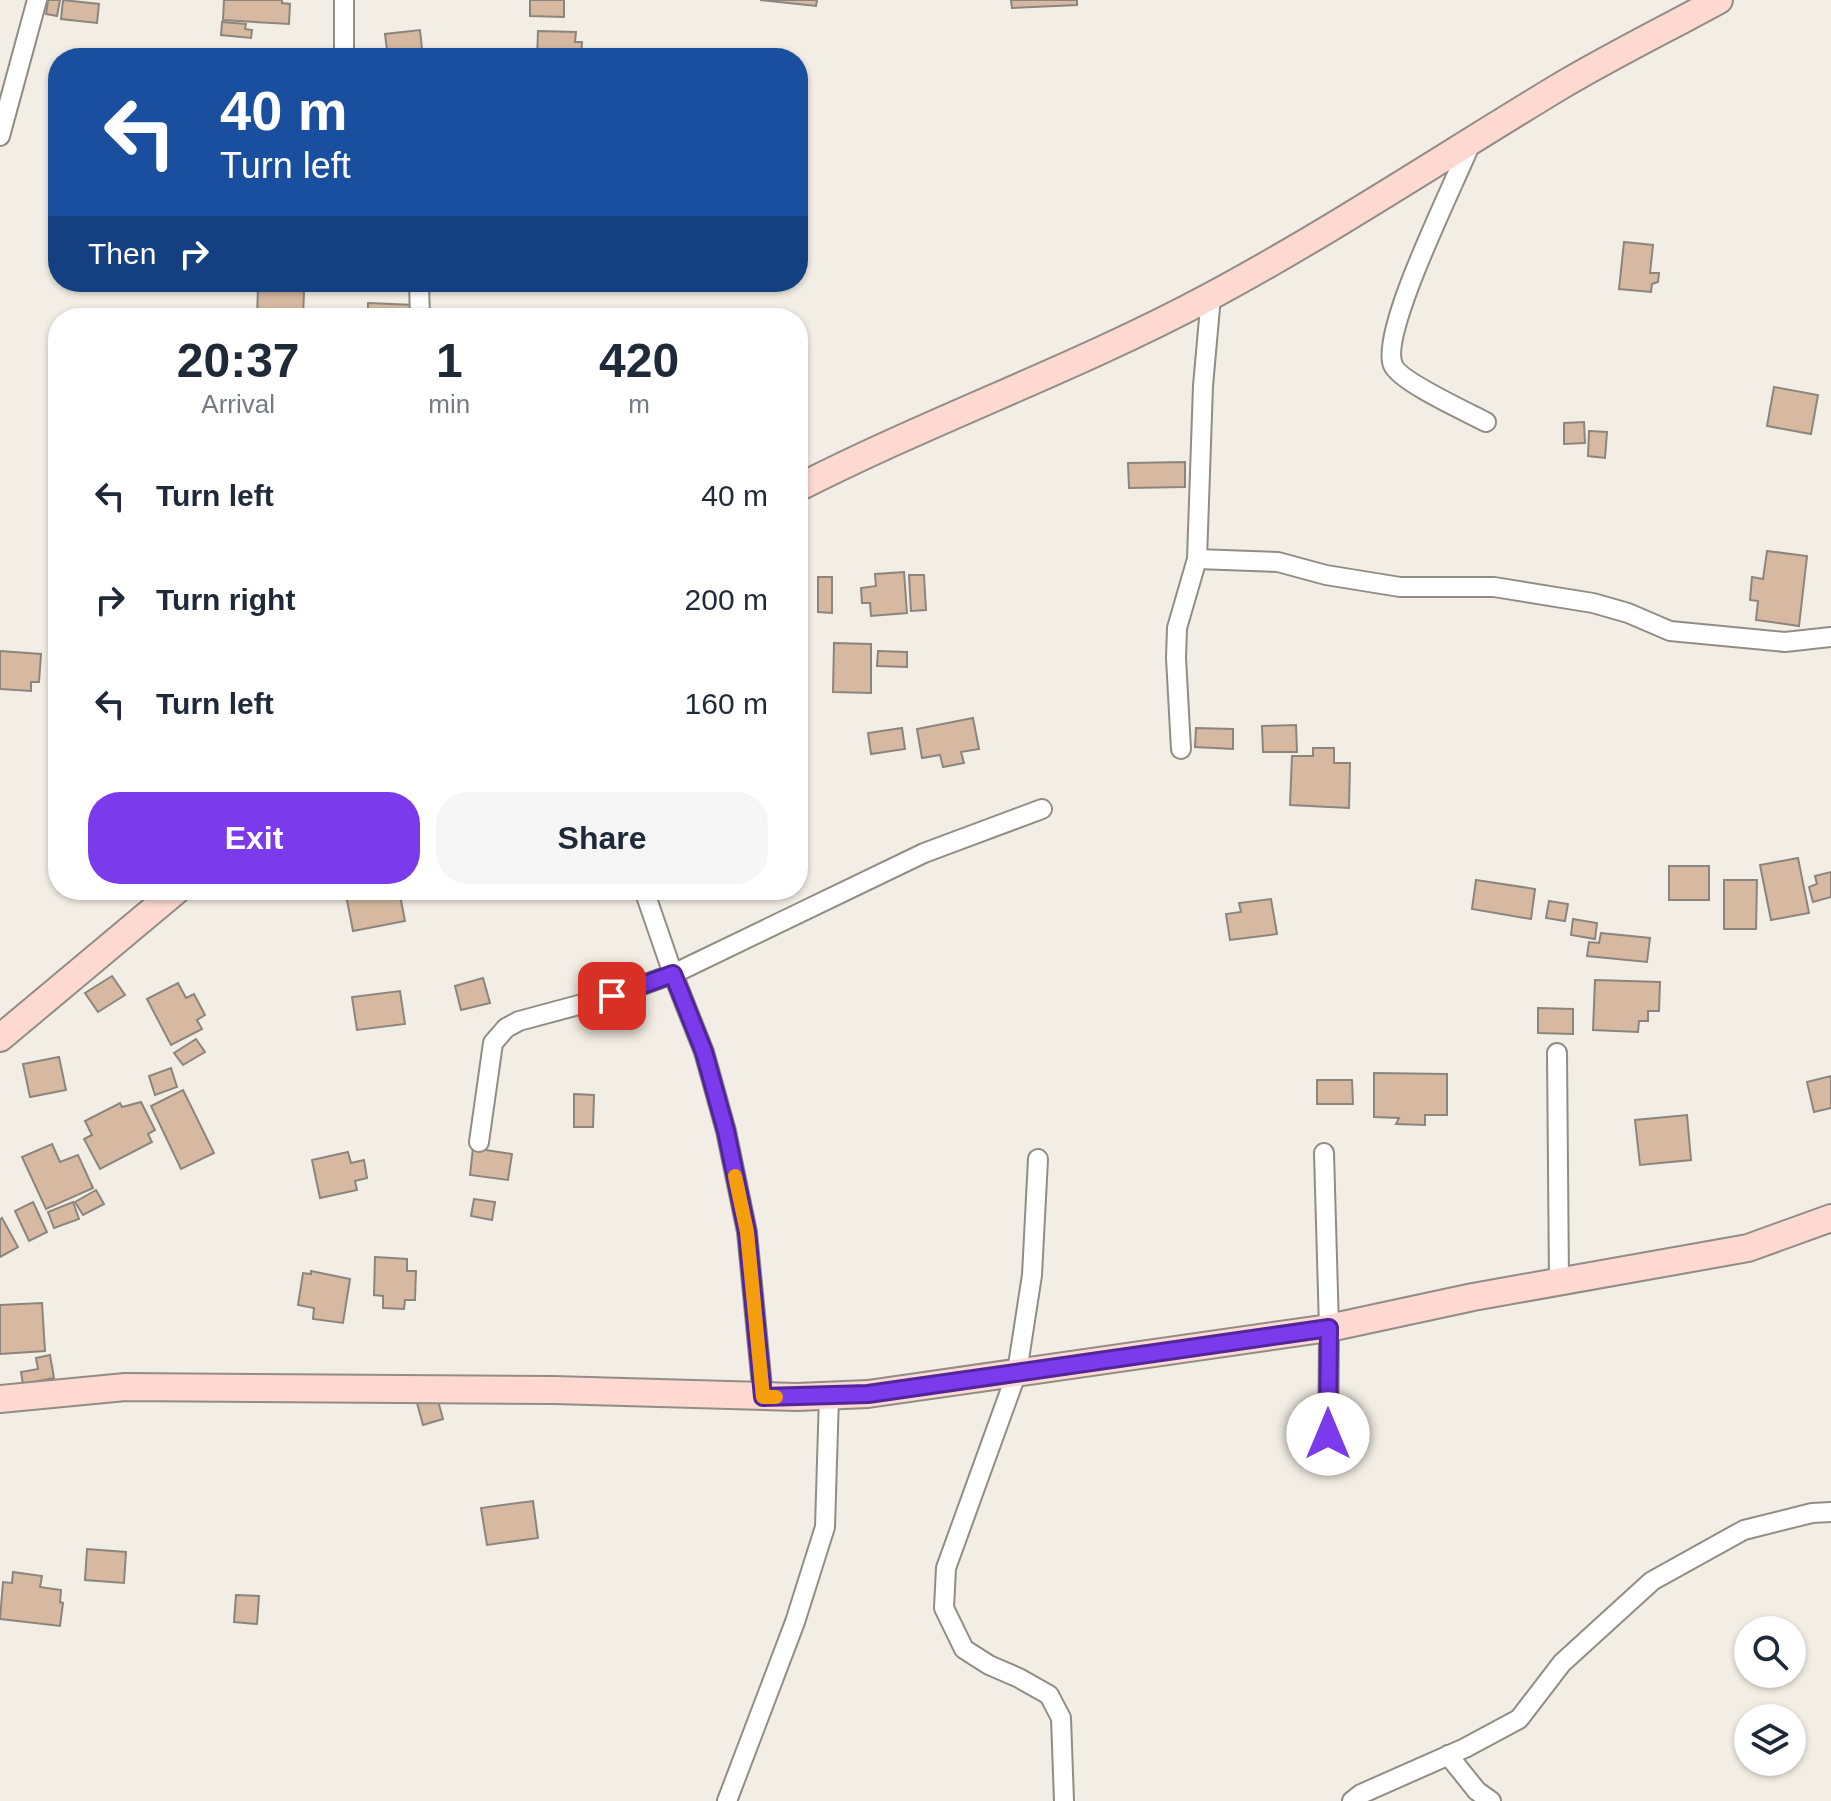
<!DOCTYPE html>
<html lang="en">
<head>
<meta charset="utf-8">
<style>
  body { margin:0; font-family:Helvetica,sans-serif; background:#f6f6f7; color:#1f2937; height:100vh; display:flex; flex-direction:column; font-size:30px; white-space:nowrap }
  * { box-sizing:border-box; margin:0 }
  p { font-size:26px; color:#747a83 }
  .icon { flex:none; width:44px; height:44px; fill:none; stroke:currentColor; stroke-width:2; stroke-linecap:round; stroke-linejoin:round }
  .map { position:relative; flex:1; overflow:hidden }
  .side { position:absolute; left:48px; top:308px; width:760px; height:592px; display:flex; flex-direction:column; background:#fff; border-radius:32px; box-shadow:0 2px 6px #0004 }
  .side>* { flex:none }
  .banner { position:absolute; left:48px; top:48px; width:760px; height:244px; border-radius:32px; box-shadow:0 2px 6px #0004; background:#1a4fa0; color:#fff; overflow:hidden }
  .controls { position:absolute; left:1734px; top:1616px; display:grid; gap:16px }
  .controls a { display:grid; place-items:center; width:72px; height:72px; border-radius:50%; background:#fff; box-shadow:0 2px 6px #0004; font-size:40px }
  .pin { position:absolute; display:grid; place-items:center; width:68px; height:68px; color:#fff; margin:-34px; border-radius:16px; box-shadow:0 4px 12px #0006 }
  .me { position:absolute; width:88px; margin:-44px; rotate:0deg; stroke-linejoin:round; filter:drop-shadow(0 0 6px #0008) }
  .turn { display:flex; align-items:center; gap:28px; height:168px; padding:0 40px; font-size:36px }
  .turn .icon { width:104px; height:104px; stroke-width:2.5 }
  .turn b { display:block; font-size:56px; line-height:68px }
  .then { display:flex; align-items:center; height:76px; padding:0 40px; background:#0003; gap:16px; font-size:30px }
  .eta { display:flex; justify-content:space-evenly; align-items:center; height:136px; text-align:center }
  .eta b { font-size:48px; font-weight:600; line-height:56px }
  .primary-button { display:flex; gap:16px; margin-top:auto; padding:16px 40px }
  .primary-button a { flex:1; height:92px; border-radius:32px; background:#7c3aed; color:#fff; font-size:32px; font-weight:600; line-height:92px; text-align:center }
  .primary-button a+a { background:#f6f6f7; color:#1f2937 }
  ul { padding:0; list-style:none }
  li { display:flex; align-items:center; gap:24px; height:104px; padding:0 40px }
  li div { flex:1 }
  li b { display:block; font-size:30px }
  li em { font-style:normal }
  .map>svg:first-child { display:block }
  .building { fill:#d6b9a0; stroke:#8c857e; stroke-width:2 }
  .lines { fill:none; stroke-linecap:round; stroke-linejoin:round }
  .street-casing { stroke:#918d84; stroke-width:22 }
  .secondary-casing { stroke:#918d84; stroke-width:30 }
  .street { stroke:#fff; stroke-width:18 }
  .secondary { stroke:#fed9d2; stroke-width:26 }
  .route-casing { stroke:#51269a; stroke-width:20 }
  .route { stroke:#7c3aed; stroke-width:14 }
  .slow { stroke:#f59e0b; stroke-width:14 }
</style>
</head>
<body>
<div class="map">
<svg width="1831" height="1801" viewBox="0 0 1831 1801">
  <rect width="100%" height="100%" fill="#f2eee5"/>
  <g class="building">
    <polygon points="48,0 60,0 57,16 46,14"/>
    <polygon points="63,0 99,4 97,23 61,19"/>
    <polygon points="224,0 282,0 282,3 290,4 289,24 223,20"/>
    <polygon points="530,0 564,0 564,17 530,16"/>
    <polygon points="760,0 817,0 816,6"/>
    <polygon points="1011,0 1077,0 1077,5 1012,8"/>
    <polygon points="222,22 246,24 245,29 252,30 251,38 221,35"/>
    <polygon points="420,30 423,58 388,58 385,34"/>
    <polygon points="538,31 576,32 575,42 582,42 581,58 537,58"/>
    <polygon points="1624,242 1653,245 1650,273 1659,273 1658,282 1652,284 1651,292 1619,289"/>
    <polygon points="273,282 287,282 287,290 304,291 303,318 257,318 258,288 273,289"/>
    <polygon points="368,303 415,305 414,318 357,318 357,316 368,317"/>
    <polygon points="1774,387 1818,395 1811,434 1767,426"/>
    <polygon points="1584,422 1585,443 1564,444 1564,423"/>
    <polygon points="1589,431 1607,432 1605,458 1588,456"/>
    <polygon points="1185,462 1185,487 1129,488 1128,463"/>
    <polygon points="1767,551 1807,556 1799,626 1756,620 1758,601 1750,600 1752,577 1763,579"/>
    <polygon points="904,572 907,613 871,616 870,603 862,603 861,588 876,586 875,574"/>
    <polygon points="909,575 924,575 926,610 911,611"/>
    <polygon points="818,577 832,577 832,613 818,612"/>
    <polygon points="798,598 802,599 799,626 798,626"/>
    <polygon points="834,643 871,644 871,693 833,692"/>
    <polygon points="0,651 41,654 39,682 31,682 31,691 0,689"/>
    <polygon points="878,651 907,652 907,667 877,666"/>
    <polygon points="973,718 979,749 961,752 964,763 943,767 940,755 922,758 917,729"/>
    <polygon points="1296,725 1297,752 1263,752 1262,726"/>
    <polygon points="902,728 905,749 871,754 868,733"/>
    <polygon points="1196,728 1233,729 1233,749 1195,747"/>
    <polygon points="1313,748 1334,748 1334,763 1350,763 1349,808 1290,805 1292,756 1313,756"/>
    <polygon points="1798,858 1809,913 1771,920 1760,865"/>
    <rect x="1669" y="866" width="40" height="34"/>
    <polygon points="1831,872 1831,897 1813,902 1809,887 1817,884 1815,876"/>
    <polygon points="1476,880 1535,889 1531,919 1472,909"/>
    <polygon points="1724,880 1757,880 1756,929 1724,929"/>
    <polygon points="345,890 399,890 405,921 353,931"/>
    <polygon points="1271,899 1277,934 1230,940 1226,914 1241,912 1239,903"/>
    <polygon points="1549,901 1568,904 1565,921 1546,918"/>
    <polygon points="1573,919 1597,923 1595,939 1571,935"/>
    <polygon points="1601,933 1650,938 1647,962 1587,956 1589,942 1599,943"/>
    <polygon points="112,976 125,995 98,1012 85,993"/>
    <polygon points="483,978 490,1003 461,1010 455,986"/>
    <polygon points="1595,980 1660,982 1659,1011 1648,1011 1648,1021 1639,1021 1638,1032 1593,1030"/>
    <polygon points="178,983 186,998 194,994 205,1015 197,1020 202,1029 171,1045 147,999"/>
    <polygon points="400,991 405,1024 357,1030 352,997"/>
    <polygon points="1538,1008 1573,1009 1573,1034 1538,1033"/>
    <polygon points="196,1039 205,1052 183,1065 174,1053"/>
    <polygon points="59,1057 66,1090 30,1097 23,1064"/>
    <polygon points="171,1068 177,1087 155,1095 149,1076"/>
    <polygon points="1374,1073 1447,1074 1447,1115 1425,1115 1425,1125 1396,1124 1399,1118 1374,1117"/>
    <polygon points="1831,1076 1831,1108 1814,1112 1807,1082"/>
    <polygon points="1317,1080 1352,1080 1353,1104 1317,1104"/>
    <polygon points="183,1090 214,1153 181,1169 151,1106"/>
    <polygon points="574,1094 594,1095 593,1127 574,1127"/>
    <polygon points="141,1102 155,1130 148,1134 152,1142 100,1169 84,1139 92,1135 85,1121 120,1103 122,1107"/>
    <polygon points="1687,1115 1691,1160 1640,1165 1635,1120"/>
    <polygon points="52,1144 60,1162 78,1155 93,1188 46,1209 22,1157"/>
    <polygon points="473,1148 512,1154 508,1180 470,1175"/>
    <polygon points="348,1152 351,1163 364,1160 367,1178 355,1181 357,1190 320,1198 312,1160"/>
    <polygon points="96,1190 104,1204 83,1215 75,1202"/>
    <polygon points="474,1199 495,1202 492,1220 471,1216"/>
    <polygon points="33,1202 47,1232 29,1241 15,1211"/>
    <polygon points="73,1202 79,1219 54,1228 48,1212"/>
    <polygon points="2,1218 18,1247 0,1257 0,1220"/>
    <polygon points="375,1257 407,1259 407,1271 416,1271 415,1300 405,1300 404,1309 383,1308 383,1296 374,1295"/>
    <polygon points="311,1271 350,1279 343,1323 313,1319 314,1308 298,1305 303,1273 311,1274"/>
    <polygon points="42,1303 45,1351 0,1354 0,1305"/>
    <polygon points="50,1355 54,1378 23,1384 21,1372 38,1369 36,1358"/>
    <polygon points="437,1397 443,1419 423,1425 417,1403"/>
    <polygon points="533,1501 538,1538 487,1545 481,1508"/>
    <polygon points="87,1549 126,1552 124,1583 85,1580"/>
    <polygon points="13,1572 42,1576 40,1587 61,1590 60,1602 63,1603 60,1626 0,1619 3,1582 12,1583"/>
    <polygon points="236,1595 259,1596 257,1624 234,1622"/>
  </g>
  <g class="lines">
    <defs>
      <g id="street">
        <polyline points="344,0 344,58"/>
        <polyline points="0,136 37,0"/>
        <path d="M1472 140C1457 179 1379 332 1393 365 1399 381 1467 412 1486 422"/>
        <polyline points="419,282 420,318"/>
        <polyline points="1197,559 1278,562 1326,575 1400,587 1494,587 1593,603 1628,613 1670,631 1785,642 1831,637"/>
        <polyline points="1181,749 1176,658 1177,628 1197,559 1203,386 1211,296"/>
        <polyline points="644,890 673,974 704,1052 726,1131 747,1232 763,1397"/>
        <polyline points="1557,1053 1559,1282"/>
        <polyline points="479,1142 493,1043 506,1028 519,1021 612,996 673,974 924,853 1042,809"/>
        <polyline points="1324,1153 1329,1328 1328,1460"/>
        <polyline points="1038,1159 1032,1275 1017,1372 946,1568 944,1608 964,1649 989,1665 1019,1678 1049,1695 1061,1718 1064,1801"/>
        <polyline points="1448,1755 1477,1791 1491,1801"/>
        <polyline points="727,1801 795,1622 825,1527 829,1396"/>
        <polyline points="1352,1801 1361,1794 1465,1748 1519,1719 1562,1663 1652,1581 1744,1530 1812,1513 1831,1512"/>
      </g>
      <g id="secondary">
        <path d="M798 488C933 419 1077 368 1211 296 1330 232 1443 157 1559 87 1611 56 1666 29 1719 0"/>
        <polyline points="0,1038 177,890"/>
        <polyline points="0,1399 125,1387 554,1390 797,1397 868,1394 1329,1328 1473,1297 1748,1248 1831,1218"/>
      </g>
    </defs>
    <use href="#street" class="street-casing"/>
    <use href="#secondary" class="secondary-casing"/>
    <use href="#street" class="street"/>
    <use href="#secondary" class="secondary"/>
  </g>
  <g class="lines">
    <defs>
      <polyline id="route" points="612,996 673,974 704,1052 726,1131 747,1232 763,1397 868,1394 1329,1328 1328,1434"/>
    </defs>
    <use href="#route" class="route-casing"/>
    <use href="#route" class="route"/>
    <polyline class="slow" points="735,1176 747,1232 763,1397 776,1397"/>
  </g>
</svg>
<div class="controls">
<a><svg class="icon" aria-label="search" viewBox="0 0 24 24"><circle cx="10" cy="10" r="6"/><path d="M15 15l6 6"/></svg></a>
<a><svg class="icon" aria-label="layers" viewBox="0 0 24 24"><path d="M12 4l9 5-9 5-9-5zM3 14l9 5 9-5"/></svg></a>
</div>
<div class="pin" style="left:612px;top:996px;background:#d93025"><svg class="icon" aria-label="arrive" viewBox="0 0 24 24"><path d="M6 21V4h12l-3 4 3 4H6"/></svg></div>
<svg class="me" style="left:1328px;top:1434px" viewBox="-20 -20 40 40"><circle r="19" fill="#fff"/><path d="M0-13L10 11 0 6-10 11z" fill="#7c3aed"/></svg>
<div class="banner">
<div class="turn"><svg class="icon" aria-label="left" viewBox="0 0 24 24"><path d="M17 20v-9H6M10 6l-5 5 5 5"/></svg><div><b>40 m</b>Turn left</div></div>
<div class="then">Then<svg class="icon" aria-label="right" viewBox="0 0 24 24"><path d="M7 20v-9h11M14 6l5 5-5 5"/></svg></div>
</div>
<section class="side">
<div class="eta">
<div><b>20:37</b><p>Arrival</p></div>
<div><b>1</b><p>min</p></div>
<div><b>420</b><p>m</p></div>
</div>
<ul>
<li><svg class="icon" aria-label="left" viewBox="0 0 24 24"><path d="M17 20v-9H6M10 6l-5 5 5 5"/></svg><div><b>Turn left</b></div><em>40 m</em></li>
<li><svg class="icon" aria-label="right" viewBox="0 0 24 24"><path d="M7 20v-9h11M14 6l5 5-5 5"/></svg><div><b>Turn right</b></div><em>200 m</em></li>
<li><svg class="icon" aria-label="left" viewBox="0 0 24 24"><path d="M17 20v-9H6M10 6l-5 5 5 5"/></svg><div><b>Turn left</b></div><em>160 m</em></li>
</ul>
<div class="primary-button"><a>Exit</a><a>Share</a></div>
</section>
</div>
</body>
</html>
